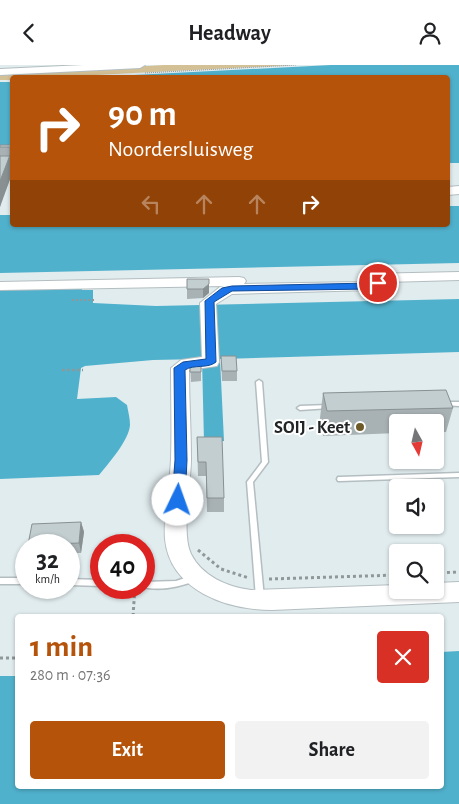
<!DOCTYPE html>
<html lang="en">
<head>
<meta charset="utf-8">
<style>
  body { margin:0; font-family:"Alegreya Sans",sans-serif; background:#f2f2f2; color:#202124; height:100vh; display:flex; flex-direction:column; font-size:19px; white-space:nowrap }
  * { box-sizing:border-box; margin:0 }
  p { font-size:16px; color:#757577 }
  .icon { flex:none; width:28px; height:28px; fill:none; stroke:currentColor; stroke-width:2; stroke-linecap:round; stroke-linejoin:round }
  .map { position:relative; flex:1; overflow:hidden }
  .sheet { position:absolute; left:15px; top:549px; width:429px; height:175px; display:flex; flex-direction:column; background:#fff; border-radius:5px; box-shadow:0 1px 4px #0004 }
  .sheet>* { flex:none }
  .guide { position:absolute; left:10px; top:10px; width:440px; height:152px; border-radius:5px; box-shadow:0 1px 4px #0004; background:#b45309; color:#fff; overflow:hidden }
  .needle { width:32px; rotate:172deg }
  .tools { position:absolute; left:389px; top:349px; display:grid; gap:10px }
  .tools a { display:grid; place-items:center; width:55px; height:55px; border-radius:5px; background:#fff; box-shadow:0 1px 4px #0004; font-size:25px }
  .speed { position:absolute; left:15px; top:469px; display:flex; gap:10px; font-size:25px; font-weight:700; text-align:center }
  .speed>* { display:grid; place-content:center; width:65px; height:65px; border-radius:50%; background:#fff; box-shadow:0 1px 4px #0004; line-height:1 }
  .speed small { font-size:12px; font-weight:400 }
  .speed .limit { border:8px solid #d22; background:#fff; color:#111 }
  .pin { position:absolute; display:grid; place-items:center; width:42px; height:42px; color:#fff; margin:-21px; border:2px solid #fff; border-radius:50%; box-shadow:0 1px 5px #0007 }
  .me { position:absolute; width:55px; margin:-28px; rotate:3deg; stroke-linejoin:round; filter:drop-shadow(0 0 4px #0008) }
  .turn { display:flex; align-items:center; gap:18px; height:105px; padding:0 15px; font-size:22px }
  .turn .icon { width:65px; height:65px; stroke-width:2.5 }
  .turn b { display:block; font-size:35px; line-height:42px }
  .lanes { display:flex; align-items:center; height:48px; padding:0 15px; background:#0003; justify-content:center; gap:25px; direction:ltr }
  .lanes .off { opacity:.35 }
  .round { display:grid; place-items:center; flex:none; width:52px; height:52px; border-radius:5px; background:#f2f2f2 }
  .head { display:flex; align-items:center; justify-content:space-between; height:85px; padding:0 15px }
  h1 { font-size:30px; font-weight:700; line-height:38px; color:#b45309 }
  .cta { display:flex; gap:10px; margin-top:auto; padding:10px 15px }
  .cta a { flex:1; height:58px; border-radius:5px; background:#b45309; color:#fff; font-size:20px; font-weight:700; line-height:58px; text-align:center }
  .cta a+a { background:#f2f2f2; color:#202124 }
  header { display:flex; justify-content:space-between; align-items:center; height:65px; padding:0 15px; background:#fff; font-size:22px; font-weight:700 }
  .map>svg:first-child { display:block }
  .green { fill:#d3c095 }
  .water { fill:#50b1cc }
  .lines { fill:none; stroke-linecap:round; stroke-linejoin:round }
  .lane-casing { stroke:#b4bec1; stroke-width:3 }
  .secondary-casing { stroke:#b4bec1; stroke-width:2 }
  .path-far3 { stroke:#8f9799; stroke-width:1; stroke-dasharray:1 1; stroke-linecap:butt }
  .path-far2 { stroke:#8f9799; stroke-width:2; stroke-dasharray:2 2; stroke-linecap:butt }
  .path-far1 { stroke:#8f9799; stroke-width:2.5; stroke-dasharray:2.5 2.5; stroke-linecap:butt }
  .path { stroke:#8f9799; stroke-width:3; stroke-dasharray:3 3; stroke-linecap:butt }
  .lane { fill:#fff; fill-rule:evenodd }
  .secondary { fill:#fff; fill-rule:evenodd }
  .wall { fill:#a8b1b4 }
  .shaded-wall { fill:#889092 }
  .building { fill:#c3ced1; stroke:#889092 }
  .route { fill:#1a73e8; stroke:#114b97 }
  .poi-dot { fill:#6e5a29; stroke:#fff; stroke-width:2 }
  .labels { text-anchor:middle; stroke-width:4; stroke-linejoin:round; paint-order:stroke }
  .poi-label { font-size:18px; font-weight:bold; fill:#212526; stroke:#fff; text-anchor:end }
</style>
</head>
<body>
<header><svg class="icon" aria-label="back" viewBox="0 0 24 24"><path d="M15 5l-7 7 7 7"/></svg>Headway<svg class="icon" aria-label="person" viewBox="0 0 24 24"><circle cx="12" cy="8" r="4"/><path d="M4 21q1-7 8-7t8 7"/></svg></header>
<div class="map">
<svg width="459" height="739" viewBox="0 0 459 739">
  <rect width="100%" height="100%" fill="#e1ecef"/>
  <polygon class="green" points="165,0 292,0 56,12 12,12 12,15 0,15 0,9"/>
  <g class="water">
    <polygon points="331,0 459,0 459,98 448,98 448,12 95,12"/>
    <rect x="0" y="17" width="12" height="79"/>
    <polygon points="448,141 459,141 459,198 0,208 0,150 12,150 12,160 448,160"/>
    <path d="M82 221V225H93V238L156 241 459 234V287L220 294 224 376 204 377 202 294 153 295 85 301 81 303 77 334 116 332 127 340C128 346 130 353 130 360 129 375 109 398 99 410L0 414V223Z"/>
    <polygon points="459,586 459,739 0,739 0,611 17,611 18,721 441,721 441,587"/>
  </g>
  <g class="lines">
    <defs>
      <g id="lane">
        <polygon points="259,315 262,317 268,397 253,417 264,533 263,535 260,536 257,535 256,533 247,417 262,397 256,317"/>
        <polygon points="445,337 459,337 459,341 443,340 442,339 443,338"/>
        <polygon points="328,340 330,341 331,342 330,343 300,345 297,343 300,341"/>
        <polygon points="459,408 459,412 340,416 338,416 337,414 338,412 340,412"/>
        <path d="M194 510 197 511 198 513 197 515C180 522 160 526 142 522H144V517L176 516Z"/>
        <rect x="0" y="513" width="26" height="6"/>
        <polygon points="69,514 101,515 101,521 69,520"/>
      </g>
      <g id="secondary">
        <polygon points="84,0 145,0 140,3 0,10 0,4"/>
        <polygon points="459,121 459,129 448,130 448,122"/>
        <path d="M459 207V215L386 217 383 221 371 225 232 229 216 239 219 297 217 301 189 305C189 335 191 364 191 394 191 418 181 468 191 489 202 511 227 522 251 525L398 520V525H435V518L459 517V537L272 545C228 545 170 526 165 474 163 450 170 419 171 394 172 364 171 333 171 303L181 295 202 292 200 238 220 222 224 221 0 225V217L239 212 244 213 246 216 244 219 363 217 359 213 361 210 366 209Z"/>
      </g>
    </defs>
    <use href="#lane" class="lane-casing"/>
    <use href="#secondary" class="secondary-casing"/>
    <g class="path-far3">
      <polyline points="403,0 407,4"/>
      <polyline points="145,8 296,0"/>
    </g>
    <polyline class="path-far2" points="72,235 94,235"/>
    <polyline class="path-far1" points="62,305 83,305"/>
    <g class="path">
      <polyline points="198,485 221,504 249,513"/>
      <polyline points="435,508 459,507"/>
      <polyline points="269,514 398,510"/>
      <polyline points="133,551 135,522"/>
      <polyline points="0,593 18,593"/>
    </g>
    <use href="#lane" class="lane"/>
    <use href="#secondary" class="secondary"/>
  </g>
  <g class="wall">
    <polygon points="0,80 12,80 0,142"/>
    <polygon points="187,214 209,228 203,233 187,234"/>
    <polygon points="221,291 237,306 237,316 222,316"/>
    <polygon points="201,296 201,316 191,317 190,297"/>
    <polygon points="323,328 453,343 446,367 435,367 435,358 398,358 398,368 323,371 320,353"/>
    <polygon points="197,372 224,433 224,447 207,447 206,411 198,411"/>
    <polygon points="81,457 84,467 81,488 69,488 69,480 28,480"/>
  </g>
  <g class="shaded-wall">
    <polygon points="12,85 12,109 0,142 0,116"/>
    <polygon points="209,219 209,228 203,233 203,224"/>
    <polygon points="81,457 84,467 81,488 79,478"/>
  </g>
  <g class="building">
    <polygon points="0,80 12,80 12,85 0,116 0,91 10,91 10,82 0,82"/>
    <polygon points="187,214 209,214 209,219 203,224 187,224"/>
    <polygon points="221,291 236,291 237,306 222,306"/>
    <polygon points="201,296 201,307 190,307 190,297"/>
    <polygon points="446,325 453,343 327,346 323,328"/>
    <polygon points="197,372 222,372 224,433 207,433 206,397 198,397"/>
    <polygon points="81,457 79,478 28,480 32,459"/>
  </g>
  <path class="route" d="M378 215 383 218 371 224 232 226 214 237 216 297C208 304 194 299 185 305L187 395 185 435 183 438H174L172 435 175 395 174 303 183 297 206 294 205 236 222 223 232 221 370 218Z"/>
  <circle class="poi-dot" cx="360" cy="362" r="5"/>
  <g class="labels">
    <g class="poi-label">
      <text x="350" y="368">SOIJ - Keet</text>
    </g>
  </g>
</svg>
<div class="tools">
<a><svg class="needle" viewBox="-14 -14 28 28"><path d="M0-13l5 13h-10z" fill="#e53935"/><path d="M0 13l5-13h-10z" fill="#757577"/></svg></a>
<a><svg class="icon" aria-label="sound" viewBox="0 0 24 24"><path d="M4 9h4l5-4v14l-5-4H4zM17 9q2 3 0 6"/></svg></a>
<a><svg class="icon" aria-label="search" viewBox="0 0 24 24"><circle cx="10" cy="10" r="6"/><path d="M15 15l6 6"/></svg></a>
</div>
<div class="speed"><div>32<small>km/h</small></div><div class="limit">40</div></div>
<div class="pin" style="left:378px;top:218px;background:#d93025"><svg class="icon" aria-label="arrive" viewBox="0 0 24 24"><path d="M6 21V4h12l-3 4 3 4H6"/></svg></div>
<svg class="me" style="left:178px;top:435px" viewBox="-20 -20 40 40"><circle r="19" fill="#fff"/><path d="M0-13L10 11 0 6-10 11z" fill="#1a73e8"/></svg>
<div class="guide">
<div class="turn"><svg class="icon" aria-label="right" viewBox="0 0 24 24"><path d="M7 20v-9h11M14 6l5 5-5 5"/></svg><div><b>90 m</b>Noordersluisweg</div></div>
<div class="lanes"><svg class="icon off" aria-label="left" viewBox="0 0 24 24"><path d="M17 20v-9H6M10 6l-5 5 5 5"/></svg><svg class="icon off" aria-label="ahead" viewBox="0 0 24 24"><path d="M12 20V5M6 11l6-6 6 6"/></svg><svg class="icon off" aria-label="ahead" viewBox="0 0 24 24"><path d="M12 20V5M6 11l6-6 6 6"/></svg><svg class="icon" aria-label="right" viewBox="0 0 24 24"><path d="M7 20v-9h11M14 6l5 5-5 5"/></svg></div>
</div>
<section class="sheet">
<div class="head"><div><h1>1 min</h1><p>280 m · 07:36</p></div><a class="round" style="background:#d93025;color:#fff"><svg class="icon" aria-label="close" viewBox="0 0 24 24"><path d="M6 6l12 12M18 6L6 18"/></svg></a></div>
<div class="cta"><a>Exit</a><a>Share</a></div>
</section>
</div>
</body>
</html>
